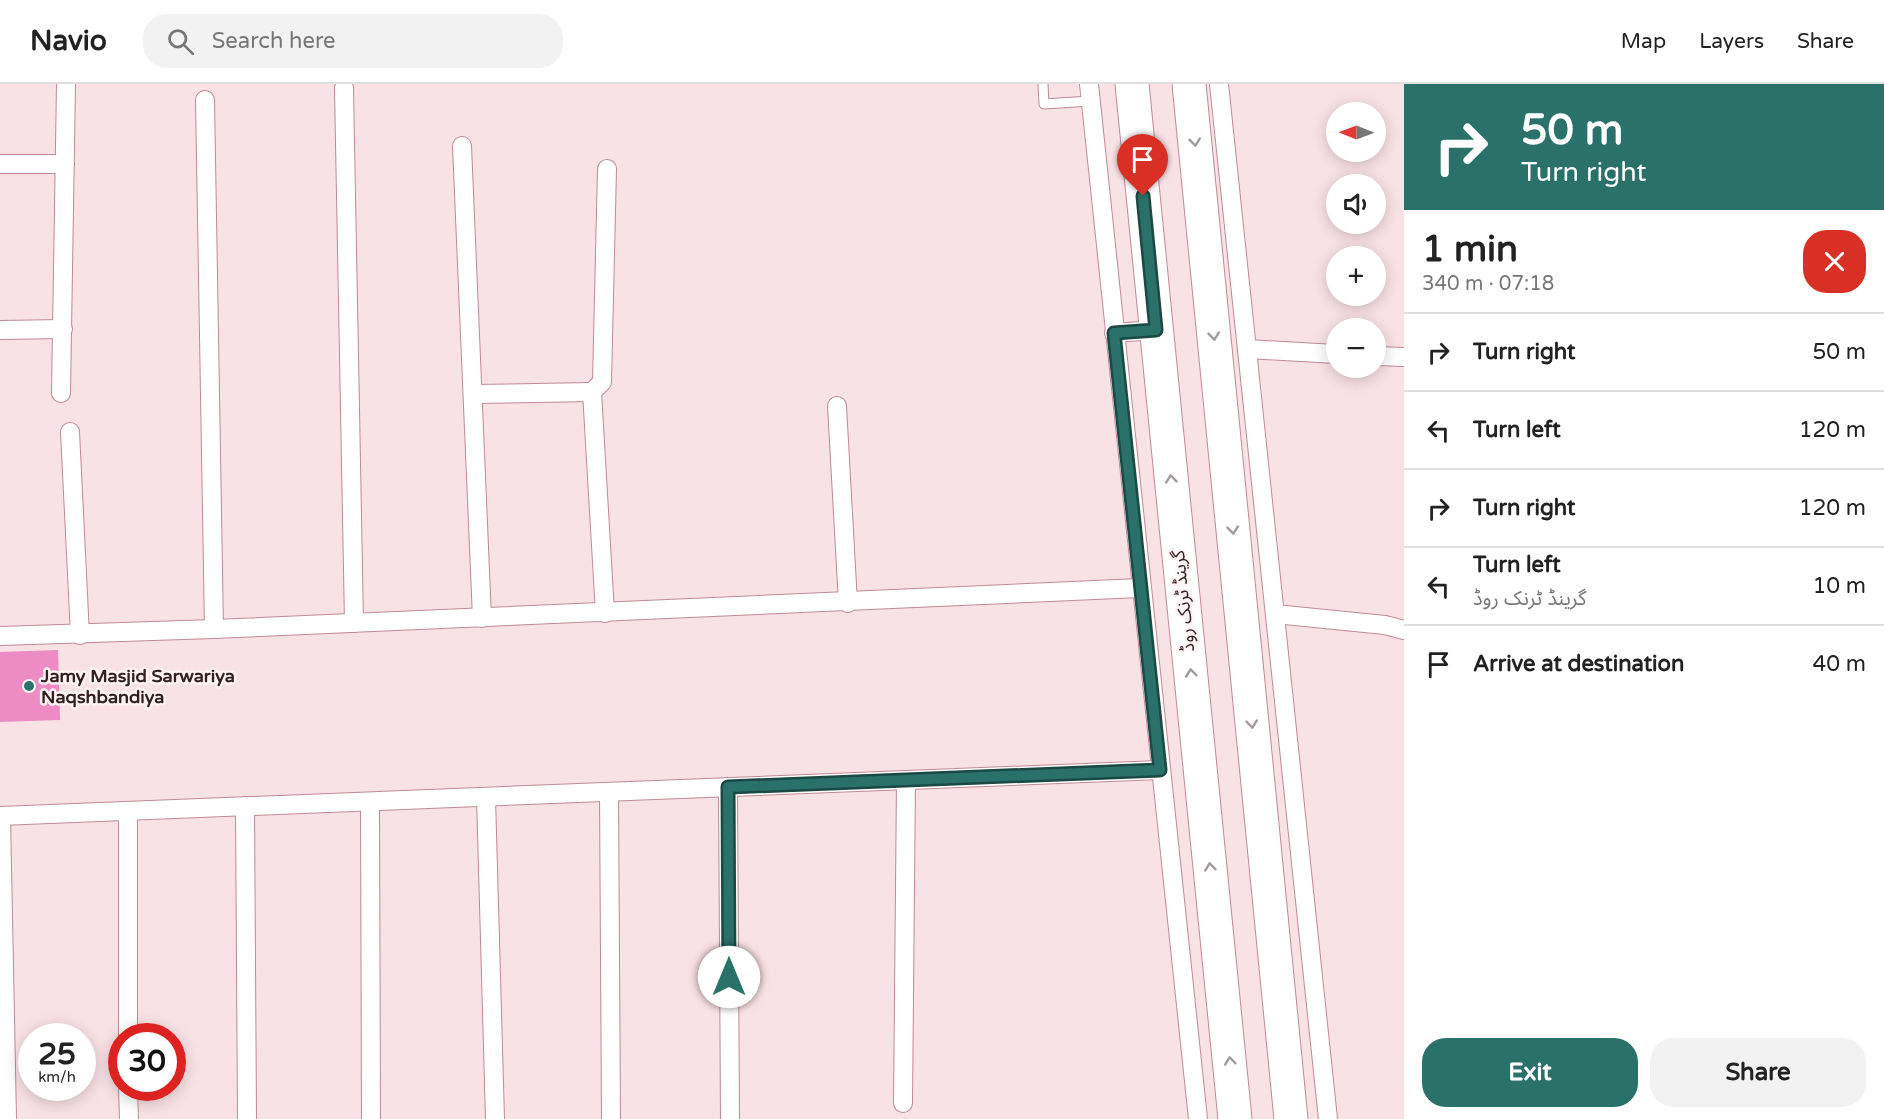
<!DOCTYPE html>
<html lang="en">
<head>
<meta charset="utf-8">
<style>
  body { margin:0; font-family:"Varela Round","Noto Sans Arabic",sans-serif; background:#f2f2f2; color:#222; height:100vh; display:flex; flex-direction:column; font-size:22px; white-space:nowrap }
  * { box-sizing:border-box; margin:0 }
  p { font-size:20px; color:#767676 }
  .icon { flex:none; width:33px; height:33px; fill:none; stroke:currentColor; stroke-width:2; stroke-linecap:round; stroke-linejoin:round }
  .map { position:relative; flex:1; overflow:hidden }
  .details { display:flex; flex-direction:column; background:#fff; width:480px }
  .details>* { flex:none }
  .hud { background:#297169; color:#fff; overflow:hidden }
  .needle { width:39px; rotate:271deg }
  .controls { position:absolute; left:1326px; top:18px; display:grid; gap:12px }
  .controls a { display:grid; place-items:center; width:60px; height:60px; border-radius:50%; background:#fff; box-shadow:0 3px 15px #0003; font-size:30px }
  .speed { position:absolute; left:18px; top:939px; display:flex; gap:12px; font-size:30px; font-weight:700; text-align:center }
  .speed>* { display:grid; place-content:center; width:78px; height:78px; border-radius:50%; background:#fff; box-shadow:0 3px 15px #0003; line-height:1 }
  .speed small { font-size:15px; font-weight:400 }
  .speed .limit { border:9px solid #d22; background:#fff; color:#111 }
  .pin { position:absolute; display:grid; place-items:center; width:51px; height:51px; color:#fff; margin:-62px -26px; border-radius:50% 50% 50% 0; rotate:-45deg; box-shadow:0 0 6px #0007 }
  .pin .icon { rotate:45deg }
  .me { position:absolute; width:66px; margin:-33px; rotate:0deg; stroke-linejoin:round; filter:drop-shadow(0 0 4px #0008) }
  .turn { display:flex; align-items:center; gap:21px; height:126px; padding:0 18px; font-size:27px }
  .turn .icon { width:78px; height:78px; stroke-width:2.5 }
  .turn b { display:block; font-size:42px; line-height:51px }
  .round { display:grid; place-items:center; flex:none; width:63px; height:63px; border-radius:24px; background:#f2f2f2 }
  .headline { display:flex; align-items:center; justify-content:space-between; height:102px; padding:0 18px }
  h1 { font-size:36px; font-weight:700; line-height:45px }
  .primary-button { display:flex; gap:12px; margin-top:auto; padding:12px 18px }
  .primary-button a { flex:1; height:69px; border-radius:24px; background:#297169; color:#fff; font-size:24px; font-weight:700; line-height:69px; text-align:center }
  .primary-button a+a { background:#f2f2f2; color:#222 }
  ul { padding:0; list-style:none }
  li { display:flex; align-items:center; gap:18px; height:78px; padding:0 18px; border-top:2px solid #e0e0e0 }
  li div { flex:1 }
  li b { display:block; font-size:22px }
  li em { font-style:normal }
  header { display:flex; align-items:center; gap:36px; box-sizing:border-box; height:84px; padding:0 30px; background:#fff; border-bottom:2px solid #e0e0e0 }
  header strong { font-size:28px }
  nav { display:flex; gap:33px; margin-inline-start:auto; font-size:21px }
  .search { width:420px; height:54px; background:#f2f2f2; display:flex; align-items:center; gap:15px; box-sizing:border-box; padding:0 21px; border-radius:24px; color:#767676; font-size:22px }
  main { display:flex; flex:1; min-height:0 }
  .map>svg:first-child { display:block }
  .building { fill:#ed8bc4 }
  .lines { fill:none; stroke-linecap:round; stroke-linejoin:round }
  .lane-casing { stroke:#be8a95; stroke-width:11 }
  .street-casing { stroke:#be8a95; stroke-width:20 }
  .highway-casing { stroke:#be8a95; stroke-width:35 }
  .lane { stroke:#fff; stroke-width:9 }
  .street { stroke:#fff; stroke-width:18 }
  .highway { stroke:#fff; stroke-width:33 }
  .oneway { stroke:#a39a9c }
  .route-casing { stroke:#1b4944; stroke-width:15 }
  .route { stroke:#297169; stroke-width:10 }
  .poi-dot { fill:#297169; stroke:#fef3f5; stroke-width:2 }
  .labels { text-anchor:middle; stroke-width:5; stroke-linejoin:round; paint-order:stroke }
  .street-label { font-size:18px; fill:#331f23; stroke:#fef3f5 }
  .poi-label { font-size:18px; font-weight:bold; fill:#331f23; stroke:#fef3f5; text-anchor:start }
</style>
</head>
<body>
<header>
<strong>Navio</strong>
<div class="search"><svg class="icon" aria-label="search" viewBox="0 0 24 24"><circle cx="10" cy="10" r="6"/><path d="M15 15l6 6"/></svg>Search here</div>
<nav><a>Map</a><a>Layers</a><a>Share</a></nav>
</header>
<main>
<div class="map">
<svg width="1404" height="1035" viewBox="0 0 1404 1035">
  <rect width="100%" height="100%" fill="#f9e2e6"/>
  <polygon class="building" points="58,566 60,636 0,638 0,568"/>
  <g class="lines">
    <defs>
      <polyline id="lane" points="1043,0 1044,20 1090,17"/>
      <g id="street">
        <polyline points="1089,0 1198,1035"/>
        <polyline points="1219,0 1328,1035"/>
        <polyline points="344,4 354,539"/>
        <polyline points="205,16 214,545"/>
        <polyline points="462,62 482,534"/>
        <polyline points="0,80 65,80"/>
        <polyline points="0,246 63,245"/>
        <polyline points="1114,249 1156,246"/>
        <polyline points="1247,265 1336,270"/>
        <polyline points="1376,272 1404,273"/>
        <polyline points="61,309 66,0"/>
        <polyline points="473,310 592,308"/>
        <polyline points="837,322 848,519"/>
        <polyline points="70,348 80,551"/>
        <polyline points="605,529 592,308 602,298 607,85"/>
        <polyline points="1275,530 1385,541 1404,546"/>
        <polyline points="0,552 214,545 1140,504"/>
        <polyline points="728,703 730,1035"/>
        <polyline points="609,708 611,1035"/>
        <polyline points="486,713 495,1035"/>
        <polyline points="370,718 371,1035"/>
        <polyline points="245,722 247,1035"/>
        <polyline points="128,727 128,952"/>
        <polyline points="0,732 1160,686"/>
        <polyline points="1,732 7,1035"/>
        <polyline points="128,1004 129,1035"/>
        <polyline points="903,1019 906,696"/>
      </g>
      <g id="highway">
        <polyline points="1132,0 1235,1035"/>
        <polyline points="1189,0 1291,1035"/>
      </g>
    </defs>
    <use href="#lane" class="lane-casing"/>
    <use href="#street" class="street-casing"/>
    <use href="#highway" class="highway-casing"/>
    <use href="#lane" class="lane"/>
    <use href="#street" class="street"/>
    <use href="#highway" class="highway"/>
  </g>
  <defs><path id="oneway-chevron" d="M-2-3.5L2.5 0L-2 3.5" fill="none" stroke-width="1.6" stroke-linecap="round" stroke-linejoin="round" transform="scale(1.5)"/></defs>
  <g class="oneway">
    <use href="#oneway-chevron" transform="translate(1195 58) rotate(84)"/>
    <use href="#oneway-chevron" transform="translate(1214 252) rotate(84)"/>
    <use href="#oneway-chevron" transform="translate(1171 395) rotate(-96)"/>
    <use href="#oneway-chevron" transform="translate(1233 446) rotate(84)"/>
    <use href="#oneway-chevron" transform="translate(1191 589) rotate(-96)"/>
    <use href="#oneway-chevron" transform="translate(1252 640) rotate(84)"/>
    <use href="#oneway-chevron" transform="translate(1210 783) rotate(-96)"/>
    <use href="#oneway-chevron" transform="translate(1230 977) rotate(-96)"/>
  </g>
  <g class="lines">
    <defs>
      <polyline id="route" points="729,893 728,703 1160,686 1114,249 1156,246 1143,112"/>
    </defs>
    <use href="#route" class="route-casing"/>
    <use href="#route" class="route"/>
  </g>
  <circle class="poi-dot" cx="29" cy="602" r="6"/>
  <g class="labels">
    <g class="street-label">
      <text transform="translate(1183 517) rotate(-96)" y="6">گرینڈ ٹرنک روڈ</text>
    </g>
    <g class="poi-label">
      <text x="41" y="598">Jamy Masjid Sarwariya<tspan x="41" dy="21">Naqshbandiya</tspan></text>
    </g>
  </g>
</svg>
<div class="controls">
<a><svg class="needle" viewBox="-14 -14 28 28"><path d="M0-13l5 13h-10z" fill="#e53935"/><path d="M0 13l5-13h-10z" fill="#767676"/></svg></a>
<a><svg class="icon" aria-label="sound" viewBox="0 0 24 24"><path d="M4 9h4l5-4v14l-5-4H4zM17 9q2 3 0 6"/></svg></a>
<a>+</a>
<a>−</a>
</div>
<div class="speed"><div>25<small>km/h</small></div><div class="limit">30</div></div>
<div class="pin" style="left:1143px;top:112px;background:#d93025"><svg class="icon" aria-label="arrive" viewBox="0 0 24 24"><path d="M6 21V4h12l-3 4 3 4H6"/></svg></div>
<svg class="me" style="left:729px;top:893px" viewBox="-20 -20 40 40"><circle r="19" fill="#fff"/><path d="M0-13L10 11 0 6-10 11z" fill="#297169"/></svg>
</div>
<section class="details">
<div class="hud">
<div class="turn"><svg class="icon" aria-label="right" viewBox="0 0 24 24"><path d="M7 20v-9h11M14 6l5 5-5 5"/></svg><div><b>50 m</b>Turn right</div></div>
</div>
<div class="headline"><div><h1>1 min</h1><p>340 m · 07:18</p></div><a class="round" style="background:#d93025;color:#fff"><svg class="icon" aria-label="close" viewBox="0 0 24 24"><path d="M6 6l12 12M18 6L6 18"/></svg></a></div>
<ul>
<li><svg class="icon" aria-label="right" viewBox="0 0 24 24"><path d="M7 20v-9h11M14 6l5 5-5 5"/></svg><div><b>Turn right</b></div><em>50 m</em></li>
<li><svg class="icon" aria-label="left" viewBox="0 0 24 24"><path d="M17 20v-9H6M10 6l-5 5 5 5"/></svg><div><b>Turn left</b></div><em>120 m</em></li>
<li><svg class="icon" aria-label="right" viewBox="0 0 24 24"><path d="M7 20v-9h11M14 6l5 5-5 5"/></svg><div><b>Turn right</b></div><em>120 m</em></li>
<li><svg class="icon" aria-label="left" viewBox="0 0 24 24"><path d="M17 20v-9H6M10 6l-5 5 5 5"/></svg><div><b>Turn left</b><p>گرینڈ ٹرنک روڈ</p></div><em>10 m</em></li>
<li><svg class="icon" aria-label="arrive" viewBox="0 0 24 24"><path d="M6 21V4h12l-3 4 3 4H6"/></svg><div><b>Arrive at destination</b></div><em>40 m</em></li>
</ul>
<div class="primary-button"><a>Exit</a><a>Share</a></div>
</section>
</main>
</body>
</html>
